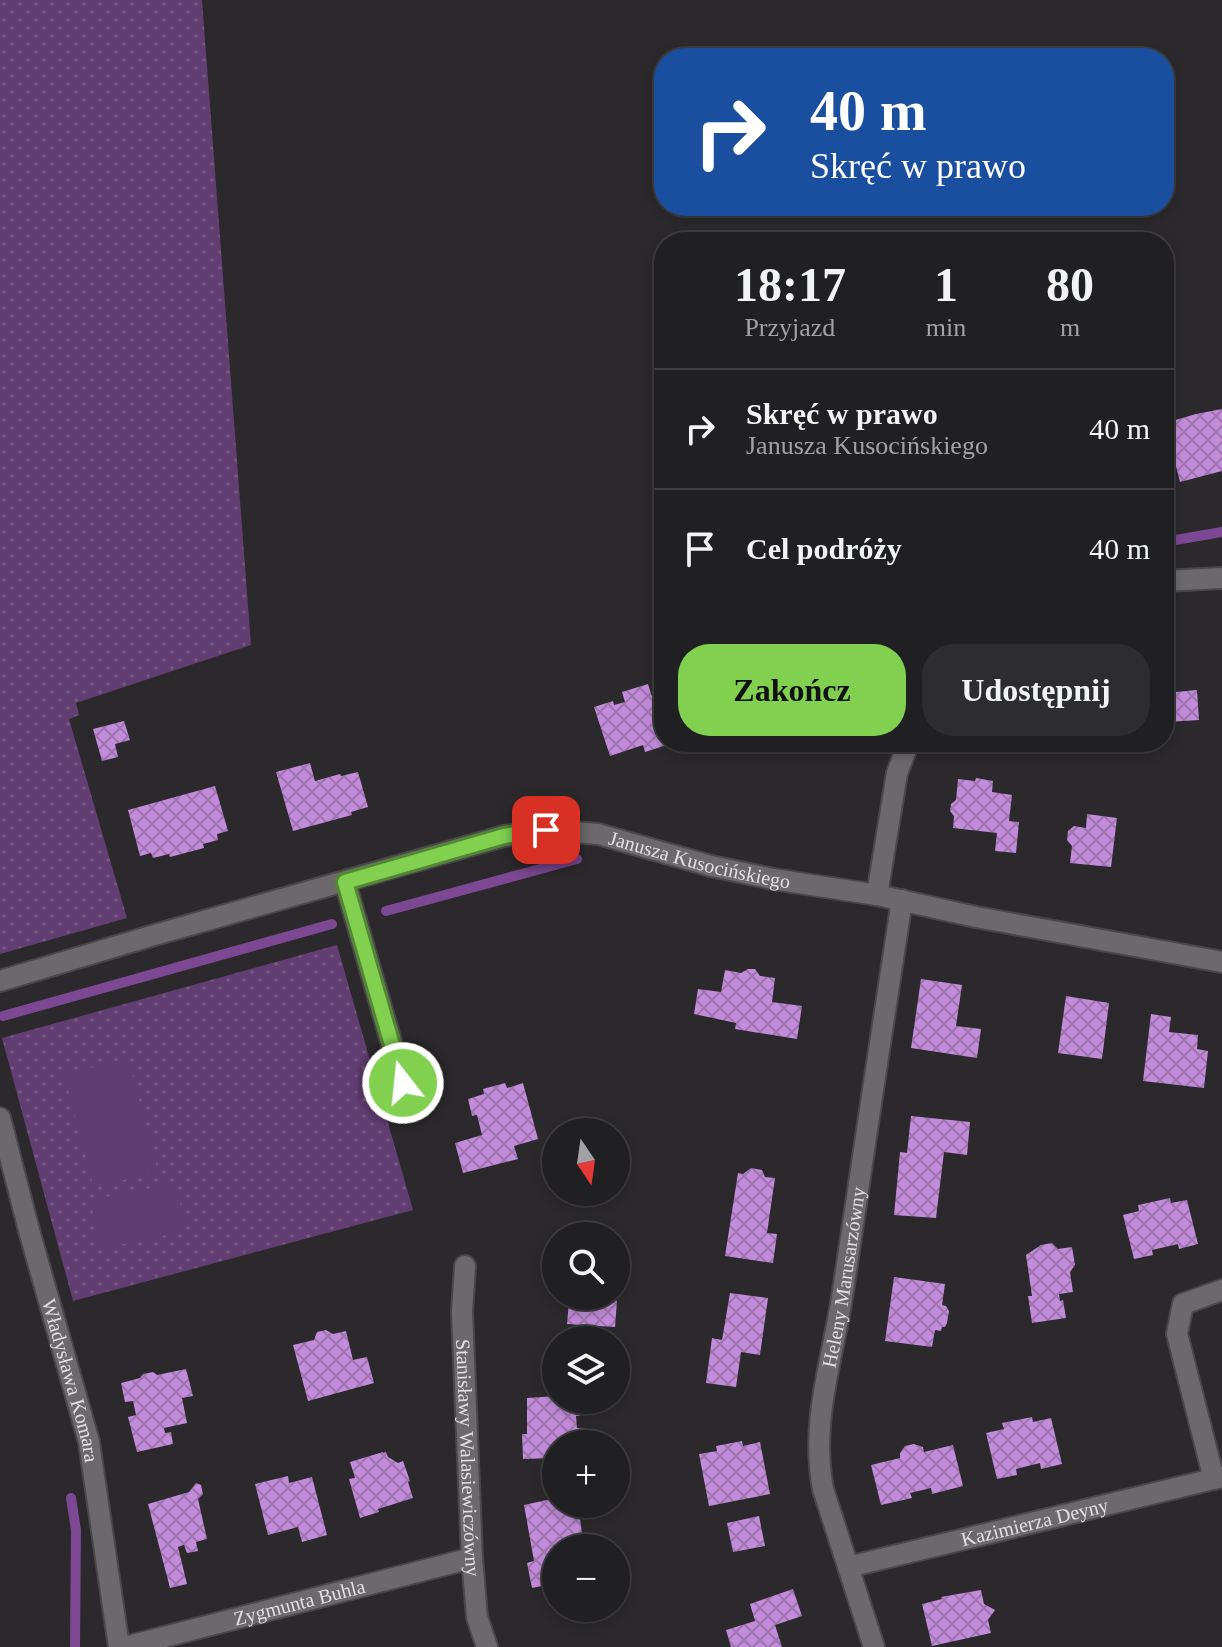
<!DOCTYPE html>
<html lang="pl">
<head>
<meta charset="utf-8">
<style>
  body { margin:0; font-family:Georgia,serif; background:#2d2c2e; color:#f1f3f6; height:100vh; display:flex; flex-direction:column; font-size:30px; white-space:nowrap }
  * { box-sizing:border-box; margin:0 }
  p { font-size:26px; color:#a2a2a5 }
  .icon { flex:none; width:44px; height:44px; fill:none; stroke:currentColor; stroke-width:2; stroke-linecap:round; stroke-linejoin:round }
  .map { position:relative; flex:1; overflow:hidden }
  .details { position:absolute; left:654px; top:232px; width:520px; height:520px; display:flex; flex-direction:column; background:#201f21; border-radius:32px; box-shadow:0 4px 12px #0003,0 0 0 2px #3d3d3f }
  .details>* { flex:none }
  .guide { position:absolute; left:654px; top:48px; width:520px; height:168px; border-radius:32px; box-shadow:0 4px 12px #0003,0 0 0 2px #3d3d3f; background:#1a4fa0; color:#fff; overflow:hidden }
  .needle { width:52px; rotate:167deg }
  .controls { position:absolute; left:542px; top:1118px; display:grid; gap:16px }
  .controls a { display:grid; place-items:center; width:88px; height:88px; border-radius:50%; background:#201f21; box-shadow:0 4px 12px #0003,0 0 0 2px #3d3d3f; font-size:40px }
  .pin { position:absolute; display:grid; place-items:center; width:68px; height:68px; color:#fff; margin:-34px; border-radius:16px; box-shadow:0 4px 12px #0006 }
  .me { position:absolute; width:88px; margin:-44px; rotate:344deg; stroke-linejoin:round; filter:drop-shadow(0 0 6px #0008) }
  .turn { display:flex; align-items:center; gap:28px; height:168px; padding:0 24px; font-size:36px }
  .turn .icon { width:104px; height:104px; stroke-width:2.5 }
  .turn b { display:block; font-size:56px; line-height:68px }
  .eta { display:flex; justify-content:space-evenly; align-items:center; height:136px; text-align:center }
  .eta b { font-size:48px; font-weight:700; line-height:56px }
  .action { display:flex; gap:16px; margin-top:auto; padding:16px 24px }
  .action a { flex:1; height:92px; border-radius:32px; background:#81d050; color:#111; font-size:32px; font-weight:700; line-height:92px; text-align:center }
  .action a+a { background:#2d2c2e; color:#f1f3f6 }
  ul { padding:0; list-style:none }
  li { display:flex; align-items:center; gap:24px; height:120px; padding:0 24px; border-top:2px solid #3d3d3f }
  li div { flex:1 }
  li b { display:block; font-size:30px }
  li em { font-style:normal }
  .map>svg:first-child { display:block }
  .grass { fill:url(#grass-dots) }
  .garden { fill:#623d72 }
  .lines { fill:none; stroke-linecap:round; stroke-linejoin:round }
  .stream { stroke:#7d4893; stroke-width:10 }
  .building { fill:url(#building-cross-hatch) }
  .minor-casing { stroke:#484749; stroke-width:24 }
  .minor { stroke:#6b696c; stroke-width:20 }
  .route-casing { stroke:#548734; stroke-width:20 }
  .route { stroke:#81d050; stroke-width:14 }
  .labels { text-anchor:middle; stroke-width:8; stroke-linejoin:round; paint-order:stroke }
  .street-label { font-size:20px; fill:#e0dfe1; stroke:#211f22 }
</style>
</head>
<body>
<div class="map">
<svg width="1222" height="1647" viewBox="0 0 1222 1647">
  <defs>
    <pattern id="grass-dots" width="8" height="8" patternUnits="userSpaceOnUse" patternTransform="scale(2)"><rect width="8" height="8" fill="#623d72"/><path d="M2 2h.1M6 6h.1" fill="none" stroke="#785986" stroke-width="1.8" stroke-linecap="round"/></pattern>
    <pattern id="building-cross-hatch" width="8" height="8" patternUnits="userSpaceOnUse" patternTransform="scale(2)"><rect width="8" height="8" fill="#c38bdb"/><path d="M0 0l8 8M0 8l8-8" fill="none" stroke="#9d75ae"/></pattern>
  </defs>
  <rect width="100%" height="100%" fill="#2b292c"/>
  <g class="grass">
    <polygon points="0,0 202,0 251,645 76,703 79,715 69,719 127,918 0,954"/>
    <polygon points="337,945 413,1210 73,1301 2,1038"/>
  </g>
  <g class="garden">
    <polygon points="128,1058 158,1171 94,1188 64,1075"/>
    <polygon points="176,1183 186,1231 101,1249 90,1200"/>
  </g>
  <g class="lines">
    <g class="stream">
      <polyline points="1164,542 1222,532"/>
      <polyline points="386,911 577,859"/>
      <polyline points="3,1016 332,924"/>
      <polyline points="71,1498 76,1530 75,1647"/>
    </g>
  </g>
  <g class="building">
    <polygon points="1222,409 1222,471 1180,482 1165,423 1196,414"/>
    <polygon points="648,684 664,735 664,742 666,742 667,745 645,752 643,745 610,756 594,707 613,701 614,705 625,702 622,692"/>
    <polygon points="1197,690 1199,720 1167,722 1165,693"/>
    <polygon points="124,721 130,740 115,744 118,757 102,761 93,729"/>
    <polygon points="310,763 315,781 340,774 341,776 358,772 368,807 351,812 352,815 293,831 276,772"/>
    <polygon points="976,778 993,781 992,792 1012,795 1009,821 1019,822 1016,853 995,851 997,833 953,828 954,816 950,811 951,804 956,800 958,779 975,781"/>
    <polygon points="215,786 228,831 217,834 218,840 203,844 204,848 170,857 169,854 153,858 151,853 140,856 128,810"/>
    <polygon points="1087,814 1117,818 1111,867 1070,863 1072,846 1067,840 1068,831 1074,826 1086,828"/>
    <polygon points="748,969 755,969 760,976 775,978 772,1002 802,1006 797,1039 735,1029 736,1023 694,1014 698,989 721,992 725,970 741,973"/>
    <polygon points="921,979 962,985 956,1026 981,1029 977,1058 911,1048"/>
    <polygon points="1066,996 1109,1003 1102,1059 1058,1053"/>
    <polygon points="1151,1014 1171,1017 1169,1032 1198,1035 1197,1049 1208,1051 1204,1088 1143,1081"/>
    <polygon points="505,1083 507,1088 523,1083 538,1139 514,1146 518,1159 463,1173 455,1143 482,1135 477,1115 472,1116 468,1099 484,1094 483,1089"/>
    <polygon points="911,1116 970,1122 967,1155 944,1152 936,1218 894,1215 900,1152 907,1153"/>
    <polygon points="751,1168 762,1170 765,1177 775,1178 767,1233 777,1234 773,1263 725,1256 738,1173 743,1174"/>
    <polygon points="1170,1198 1171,1203 1187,1200 1198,1244 1179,1249 1178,1244 1152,1250 1153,1255 1134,1259 1123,1215 1139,1211 1138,1205"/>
    <polygon points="1052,1243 1058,1249 1072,1247 1075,1265 1070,1272 1073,1292 1059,1294 1060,1301 1063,1300 1066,1318 1032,1323 1028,1296 1032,1296 1026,1255 1041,1245"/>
    <polygon points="894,1277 945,1284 942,1305 946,1306 949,1311 947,1323 945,1327 942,1327 941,1331 935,1330 932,1347 885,1341"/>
    <polygon points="730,1293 768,1298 760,1355 741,1352 736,1387 706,1383 712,1338 722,1340"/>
    <polygon points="558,1296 602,1296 602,1301 617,1301 615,1327 567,1324 569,1301 558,1300"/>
    <polygon points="326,1330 333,1334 346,1331 353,1360 367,1357 374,1383 308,1401 293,1345 314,1340 317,1332"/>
    <polygon points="186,1369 193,1396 182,1398 187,1423 164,1428 165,1433 171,1432 173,1444 137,1452 128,1417 136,1415 133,1401 125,1402 121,1383 140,1378 143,1374 153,1372 157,1375"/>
    <polygon points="556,1396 556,1400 579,1400 580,1416 576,1416 577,1428 587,1428 588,1444 556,1444 556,1458 523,1459 522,1434 527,1434 527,1398"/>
    <polygon points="1032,1417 1033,1422 1051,1418 1062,1464 1041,1469 1040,1463 1016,1469 1017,1475 997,1479 986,1433 1004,1429 1002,1423"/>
    <polygon points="742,1441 743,1446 760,1442 770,1494 709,1506 699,1454 717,1451 716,1446"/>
    <polygon points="914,1444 923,1447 924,1452 953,1445 963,1486 932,1494 931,1488 910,1493 912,1498 881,1505 871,1465 900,1458 900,1453 905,1446"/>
    <polygon points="383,1452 383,1453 386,1452 388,1457 398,1463 403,1461 410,1481 408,1482 413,1498 378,1509 379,1512 360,1518 349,1479 355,1478 350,1462"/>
    <polygon points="288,1476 289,1483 312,1477 327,1535 302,1542 298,1527 268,1535 255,1484"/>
    <polygon points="196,1483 201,1485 203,1494 198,1499 207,1539 196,1542 198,1551 187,1553 184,1545 178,1547 187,1584 170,1588 148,1504 189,1492"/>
    <polygon points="556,1498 556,1504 578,1504 584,1548 556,1548 556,1583 532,1588 527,1563 534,1561 524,1505"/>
    <polygon points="759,1516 765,1546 733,1552 727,1523"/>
    <polygon points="793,1589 802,1616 775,1625 782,1647 731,1647 726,1630 755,1621 750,1604"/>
    <polygon points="981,1590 984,1604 995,1610 988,1620 991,1633 932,1646 922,1604 942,1599 941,1597"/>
  </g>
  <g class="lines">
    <defs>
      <g id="minor">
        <polyline points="1164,581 1222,578"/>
        <polyline points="345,882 403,1083"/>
        <polyline points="877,895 897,773 909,742"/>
        <path id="s1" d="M0 981 151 936 504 836 546 830 598 834 711 866 773 879 877 895 976 917 1222 962"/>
        <path id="s2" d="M0 1118 30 1234 89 1442 119 1647"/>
        <path id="s3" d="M465 1266 462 1312 472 1558 477 1617 487 1647"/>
        <polyline points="1214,1479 1177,1334 1183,1304 1222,1290"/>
        <path id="s4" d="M848 1567 1222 1477"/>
        <path id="s5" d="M125 1647 472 1558"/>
        <path id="s6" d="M874 1647 823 1489C810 1420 833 1359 843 1291 862 1161 882 1030 902 900"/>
      </g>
    </defs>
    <use href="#minor" class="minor-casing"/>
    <use href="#minor" class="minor"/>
  </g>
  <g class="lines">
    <defs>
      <polyline id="route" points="403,1083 345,882 504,836 546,830"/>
    </defs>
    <use href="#route" class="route-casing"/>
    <use href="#route" class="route"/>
  </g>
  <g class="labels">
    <g class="street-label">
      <text dy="7" stroke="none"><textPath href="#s1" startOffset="724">Janusza Kusocińskiego</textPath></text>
      <text dy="7" stroke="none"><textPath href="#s6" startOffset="380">Heleny Marusarzówny</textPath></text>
      <text dy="7" stroke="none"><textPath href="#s2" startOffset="272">Władysława Komara</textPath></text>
      <text dy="7" stroke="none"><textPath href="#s3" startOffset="192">Stanisławy Walasiewiczówny</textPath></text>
      <text dy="7" stroke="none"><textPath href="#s4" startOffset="192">Kazimierza Deyny</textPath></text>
      <text dy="7" stroke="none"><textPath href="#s5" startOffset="180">Zygmunta Buhla</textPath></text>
    </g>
  </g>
</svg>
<div class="controls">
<a><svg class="needle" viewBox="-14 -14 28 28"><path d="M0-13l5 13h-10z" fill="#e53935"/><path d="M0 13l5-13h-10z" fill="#a2a2a5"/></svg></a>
<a><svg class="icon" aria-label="search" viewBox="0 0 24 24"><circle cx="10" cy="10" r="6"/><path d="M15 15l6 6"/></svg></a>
<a><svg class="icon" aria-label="layers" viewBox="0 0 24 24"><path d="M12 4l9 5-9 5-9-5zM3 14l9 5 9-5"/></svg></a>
<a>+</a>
<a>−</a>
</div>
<div class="pin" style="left:546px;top:830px;background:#d93025"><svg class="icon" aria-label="arrive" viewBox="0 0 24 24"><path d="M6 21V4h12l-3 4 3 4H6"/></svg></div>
<svg class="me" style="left:403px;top:1083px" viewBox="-20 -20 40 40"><circle r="17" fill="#81d050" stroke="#fff" stroke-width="3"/><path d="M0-11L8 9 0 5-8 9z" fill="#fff"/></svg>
<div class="guide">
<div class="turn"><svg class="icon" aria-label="right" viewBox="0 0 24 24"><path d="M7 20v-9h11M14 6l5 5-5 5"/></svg><div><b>40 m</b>Skręć w prawo</div></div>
</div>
<section class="details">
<div class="eta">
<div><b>18:17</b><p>Przyjazd</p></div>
<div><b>1</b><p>min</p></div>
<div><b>80</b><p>m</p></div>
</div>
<ul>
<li><svg class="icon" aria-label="right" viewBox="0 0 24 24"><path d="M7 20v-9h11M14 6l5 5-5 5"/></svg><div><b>Skręć w prawo</b><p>Janusza Kusocińskiego</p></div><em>40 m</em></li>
<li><svg class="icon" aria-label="arrive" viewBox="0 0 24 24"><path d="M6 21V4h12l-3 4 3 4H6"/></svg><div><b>Cel podróży</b></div><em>40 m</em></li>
</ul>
<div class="action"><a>Zakończ</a><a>Udostępnij</a></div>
</section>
</div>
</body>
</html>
